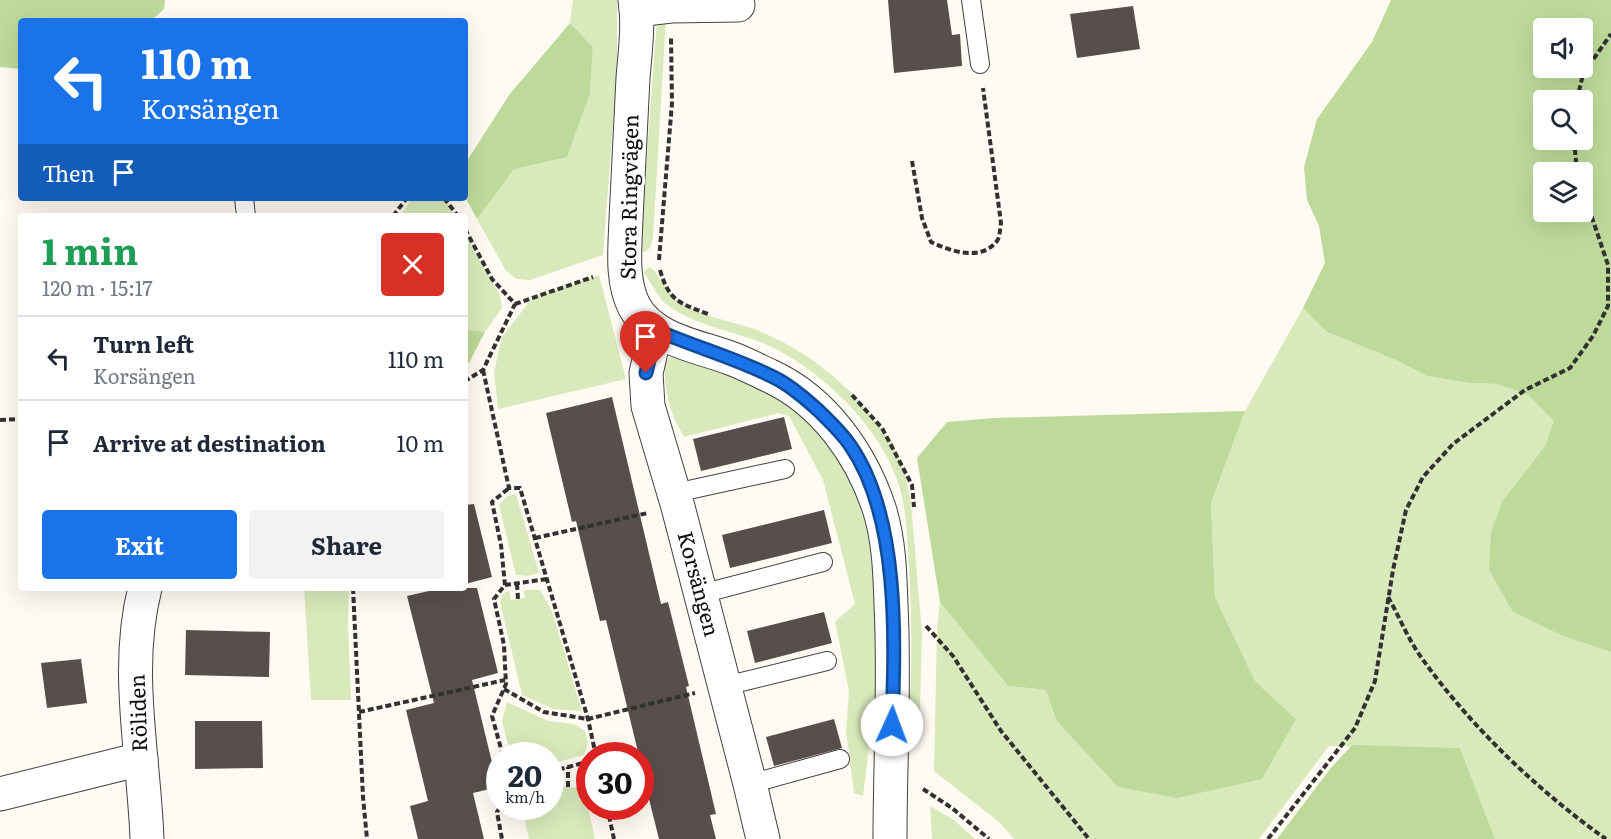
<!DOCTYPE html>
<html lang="en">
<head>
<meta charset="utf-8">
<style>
  body { margin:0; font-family:Literata,serif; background:#f2f2f3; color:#1f2937; height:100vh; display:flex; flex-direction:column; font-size:22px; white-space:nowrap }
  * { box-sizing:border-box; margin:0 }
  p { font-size:20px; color:#747a83 }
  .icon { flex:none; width:33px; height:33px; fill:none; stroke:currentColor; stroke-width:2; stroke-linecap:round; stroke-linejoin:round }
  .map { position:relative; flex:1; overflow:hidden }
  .sheet { position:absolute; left:18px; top:213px; width:450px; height:378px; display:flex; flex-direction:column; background:#fff; border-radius:6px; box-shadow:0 6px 24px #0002 }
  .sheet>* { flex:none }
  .top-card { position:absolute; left:18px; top:18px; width:450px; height:183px; border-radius:6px; box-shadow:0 6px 24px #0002; background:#1a73e8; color:#fff; overflow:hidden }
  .controls { position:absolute; left:1533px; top:18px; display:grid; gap:12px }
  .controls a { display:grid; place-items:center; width:60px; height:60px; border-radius:6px; background:#fff; box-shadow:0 6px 24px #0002; font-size:30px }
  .speed { position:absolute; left:486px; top:742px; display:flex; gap:12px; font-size:30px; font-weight:700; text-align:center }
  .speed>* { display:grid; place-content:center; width:78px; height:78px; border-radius:50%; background:#fff; box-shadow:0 6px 24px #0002; line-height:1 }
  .speed small { font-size:15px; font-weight:400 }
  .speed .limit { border:9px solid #d22; background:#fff; color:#111 }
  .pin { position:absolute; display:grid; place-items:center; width:51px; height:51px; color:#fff; margin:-62px -26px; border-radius:50% 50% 50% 0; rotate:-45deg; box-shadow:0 0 6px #0007 }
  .pin .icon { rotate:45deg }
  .me { position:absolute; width:66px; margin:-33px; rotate:2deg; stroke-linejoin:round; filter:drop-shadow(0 0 4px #0008) }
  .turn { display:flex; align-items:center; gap:21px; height:126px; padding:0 24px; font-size:27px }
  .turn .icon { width:78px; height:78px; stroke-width:2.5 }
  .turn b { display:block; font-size:42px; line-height:51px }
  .then { display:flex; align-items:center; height:57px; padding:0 24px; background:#0003; gap:12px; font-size:22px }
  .round { display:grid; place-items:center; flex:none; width:63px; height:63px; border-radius:6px; background:#f2f2f3 }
  .headline { display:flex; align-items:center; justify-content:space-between; height:102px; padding:0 24px }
  h1 { font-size:36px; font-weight:700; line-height:45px; color:#1e9e55 }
  .action { display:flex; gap:12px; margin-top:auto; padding:12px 24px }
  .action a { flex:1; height:69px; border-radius:6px; background:#1a73e8; color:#fff; font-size:24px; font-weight:700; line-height:69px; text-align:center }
  .action a+a { background:#f2f2f3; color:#1f2937 }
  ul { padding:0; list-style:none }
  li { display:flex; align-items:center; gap:18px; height:84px; padding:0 24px; border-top:2px solid #e0e1e3 }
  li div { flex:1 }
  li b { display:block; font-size:22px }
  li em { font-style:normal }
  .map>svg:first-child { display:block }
  .green { fill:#d8eabb }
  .forest { fill:#beda9a; fill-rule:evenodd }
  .building { fill:#584f4c }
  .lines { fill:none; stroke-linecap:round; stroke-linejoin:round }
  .lane-casing { stroke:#424242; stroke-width:20 }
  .street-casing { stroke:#424242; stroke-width:35 }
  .path { stroke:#313131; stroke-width:4; stroke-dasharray:6 3; stroke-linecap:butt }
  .lane { stroke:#fff; stroke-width:18 }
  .street { stroke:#fff; stroke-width:33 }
  .route-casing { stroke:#114b97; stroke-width:15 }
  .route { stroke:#1a73e8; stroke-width:10 }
  .labels { text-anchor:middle; stroke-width:6; stroke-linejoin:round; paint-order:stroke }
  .street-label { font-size:21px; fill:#0f0f0f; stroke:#fff }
</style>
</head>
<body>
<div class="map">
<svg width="1611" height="839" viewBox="0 0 1611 839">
  <rect width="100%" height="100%" fill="#fffbf2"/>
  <g class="green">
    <polygon points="573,0 617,0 617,72 603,255 530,280 516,279 506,271 477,219 514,168 590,93 593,47 570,23"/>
    <polygon points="666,18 653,238 650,248 645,252 642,251 642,221 656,31 658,21"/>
    <polygon points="412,198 445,198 455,216 400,216"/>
    <polygon points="465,234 500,296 502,308 485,332 465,329"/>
    <path d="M650 267 654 270 673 299 709 316 755 329 783 342 810 358 833 376 854 395 893 444 905 474 911 502 922 633 920 710 907 735C913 677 912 625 909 567 907 538 907 505 896 477 877 425 826 376 778 350 742 331 697 329 665 303 657 296 651 282 644 273L646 269Z"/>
    <polygon points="599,275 626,379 498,409 494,372 502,337 533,297"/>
    <polygon points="1303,308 1327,332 1398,361 1427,376 1469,383 1497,384 1528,395 1555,421 1545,446 1503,500 1514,612 1565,637 1611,652 1611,839 1495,839 1460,748 1329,746 1259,839 1014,839 999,822 934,771 937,628 940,602 1008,686 1046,690 1056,721 1296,719 1255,681 1215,597 1211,503 1245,411"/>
    <path d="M675 352 790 397 828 435 875 531 878 674 863 796 854 793 846 731 849 691 835 622 855 604 823 480 789 416 779 413 684 437C669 411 664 393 665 362Z"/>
    <polygon points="516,494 539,573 528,576 516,575 499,505 507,496"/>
    <polygon points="304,588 349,588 348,624 351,700 311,700"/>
    <polygon points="524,590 540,590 552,611 582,711 553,709 522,695 500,602 504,593 509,591 511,600 525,598"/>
    <polygon points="507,702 548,721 574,724 585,731 588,742 584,755 551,764 550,756 511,756 502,721"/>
    <polygon points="551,786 584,788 595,839 529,839 525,821 530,807 550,807"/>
    <polygon points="930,806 954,820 975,839 932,839"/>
  </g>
  <g class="forest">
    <polygon points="0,0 165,0 164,9 151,21 21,21 21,69 0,67"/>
    <path d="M1391 0H1611V652L1565 637 1513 612 1489 570 1491 532 1503 500 1545 446 1554 421 1528 395 1497 384 1469 383 1427 376 1398 361 1327 332 1303 308 1325 263 1319 226 1307 200 1304 167 1317 119 1372 42ZM1582 28V68H1544V28ZM1582 100V140H1544V100ZM1582 172V212H1544V172Z"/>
    <polygon points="570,23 593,47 590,93 567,157 514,169 477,219 465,197 465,164 509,95"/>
    <polygon points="465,329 485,332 469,363 465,366"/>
    <polygon points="1245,411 1211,503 1215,597 1255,681 1296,719 1262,779 1177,798 1118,787 1056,720 1046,690 1008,686 940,602 917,458 947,422 994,418"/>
    <polygon points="1352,745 1460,748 1495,839 1277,839 1330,769"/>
  </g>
  <g class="building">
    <polygon points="888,0 947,0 952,35 960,34 962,66 894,73"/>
    <polygon points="1133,6 1140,49 1077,58 1070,14"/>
    <polygon points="612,397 661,604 668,602 689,686 686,687 716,814 710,815 716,839 659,839 640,763 640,756 639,756 606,620 600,621 576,521 572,522 546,413"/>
    <polygon points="784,417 792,449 701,471 693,439"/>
    <polygon points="474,504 492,577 465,584 465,505"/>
    <polygon points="824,510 832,543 730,568 722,535"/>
    <polygon points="442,588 477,588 498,673 472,680 498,787 473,793 484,839 418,839 410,806 428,801 406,710 434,703 407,596"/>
    <polygon points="824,612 832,643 755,663 747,631"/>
    <polygon points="186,630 270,632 269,677 185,675"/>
    <polygon points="81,659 87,703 47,708 41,663"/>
    <polygon points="834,719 842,748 774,766 766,737"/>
    <polygon points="195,721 262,721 263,768 195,769"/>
  </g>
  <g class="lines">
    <defs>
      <g id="lane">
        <polyline points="971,0 980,64"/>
        <polyline points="244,198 246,216"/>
        <polyline points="675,493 785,469"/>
        <polyline points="701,594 823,562"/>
        <polyline points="725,686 827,661"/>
        <polyline points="750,784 840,759"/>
      </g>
      <g id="street">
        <path d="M635 0C639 25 635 53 633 78 631 125 628 172 626 219 625 248 621 280 634 306 652 340 698 346 730 358 744 363 757 370 770 376 824 401 861 454 879 508 889 539 890 573 891 605 895 683 890 761 890 839"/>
        <polyline points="636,10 671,6 738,5"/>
        <polyline points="656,330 646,373 648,406 678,507 750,784 763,839"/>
        <path d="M145 588C124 669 144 756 147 839"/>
        <polyline points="0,794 141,759"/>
      </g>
    </defs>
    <use href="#lane" class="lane-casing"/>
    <use href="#street" class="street-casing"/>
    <g class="path">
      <polyline points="1577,100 1583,74 1611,34"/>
      <polyline points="1574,140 1577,172"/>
      <path d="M912 161 922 218 931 242C950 251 981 262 997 241 1000 237 1000 228 1001 223L983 88"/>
      <polyline points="444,198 458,216"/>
      <polyline points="393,216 407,198"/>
      <polyline points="465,229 492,279 515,304 483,370 465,381"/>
      <polyline points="659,260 672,103 671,37"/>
      <path d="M660 270C669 301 679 303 708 314"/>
      <polyline points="515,304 593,277"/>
      <polyline points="483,370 509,488 520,488 588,719 596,756"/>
      <polyline points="852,395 882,428 912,485 914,507"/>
      <polyline points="0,420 21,419"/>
      <polyline points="535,538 648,513"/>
      <polyline points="517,584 518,599"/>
      <polyline points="505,585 547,579"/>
      <polyline points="353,588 363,797 367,839"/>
      <path d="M1388 597C1399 616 1408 639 1421 657 1469 725 1538 791 1606 839"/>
      <polyline points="926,626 953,656 1001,731 1089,839"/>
      <polyline points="504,689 544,712 588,719 695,693"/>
      <polyline points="359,712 505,680"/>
      <polyline points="503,756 492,716 506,684 504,645 494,599 505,585 501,545 492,502 509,488"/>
      <polyline points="550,772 590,761"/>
      <polyline points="568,787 568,767"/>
      <polyline points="923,789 952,808 989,839"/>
      <polyline points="500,807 497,812 502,839"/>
      <polyline points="607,807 614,839"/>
      <polyline points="1268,839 1355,728 1375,681 1393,570 1406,510 1423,477 1453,444 1525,390 1570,368 1593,336 1608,306 1608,265 1582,188"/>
    </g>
    <use href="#lane" class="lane"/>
    <use href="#street" class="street"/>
  </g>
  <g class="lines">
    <defs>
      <path id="route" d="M646 373 656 330C697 348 740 359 779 380 793 388 807 400 819 411 830 422 841 432 850 445 900 517 895 640 892 725"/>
    </defs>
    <use href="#route" class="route-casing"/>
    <use href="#route" class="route"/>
  </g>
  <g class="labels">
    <g class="street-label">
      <text transform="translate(630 197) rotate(-89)" y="7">Stora Ringvägen</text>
      <text transform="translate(698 584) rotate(75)" y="7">Korsängen</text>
      <text transform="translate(139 713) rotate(-92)" y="7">Röliden</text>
    </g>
  </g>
</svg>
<div class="controls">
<a><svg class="icon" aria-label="sound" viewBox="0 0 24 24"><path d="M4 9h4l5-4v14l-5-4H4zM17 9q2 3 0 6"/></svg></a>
<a><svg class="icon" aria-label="search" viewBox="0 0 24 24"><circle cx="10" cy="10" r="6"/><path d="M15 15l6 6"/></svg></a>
<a><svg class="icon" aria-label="layers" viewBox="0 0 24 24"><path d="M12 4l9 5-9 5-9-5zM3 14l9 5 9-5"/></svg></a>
</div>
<div class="speed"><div>20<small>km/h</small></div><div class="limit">30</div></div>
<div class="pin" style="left:646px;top:373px;background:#d93025"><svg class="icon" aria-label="arrive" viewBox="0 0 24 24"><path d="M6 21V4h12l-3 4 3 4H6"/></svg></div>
<svg class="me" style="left:892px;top:725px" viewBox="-20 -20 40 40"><circle r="19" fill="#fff"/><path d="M0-13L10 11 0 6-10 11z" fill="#1a73e8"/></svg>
<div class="top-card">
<div class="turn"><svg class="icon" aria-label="left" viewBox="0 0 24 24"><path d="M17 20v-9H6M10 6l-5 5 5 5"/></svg><div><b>110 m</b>Korsängen</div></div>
<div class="then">Then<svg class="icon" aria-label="arrive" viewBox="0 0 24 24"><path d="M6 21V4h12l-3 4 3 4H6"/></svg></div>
</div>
<section class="sheet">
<div class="headline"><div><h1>1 min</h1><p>120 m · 15:17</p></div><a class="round" style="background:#d93025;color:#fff"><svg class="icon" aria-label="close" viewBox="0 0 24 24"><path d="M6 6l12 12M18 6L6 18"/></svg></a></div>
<ul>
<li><svg class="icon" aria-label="left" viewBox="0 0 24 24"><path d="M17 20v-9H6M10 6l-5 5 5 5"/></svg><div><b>Turn left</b><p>Korsängen</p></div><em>110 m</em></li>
<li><svg class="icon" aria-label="arrive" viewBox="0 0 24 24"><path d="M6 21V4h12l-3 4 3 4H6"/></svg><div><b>Arrive at destination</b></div><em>10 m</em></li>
</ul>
<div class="action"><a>Exit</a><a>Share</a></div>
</section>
</div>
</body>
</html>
